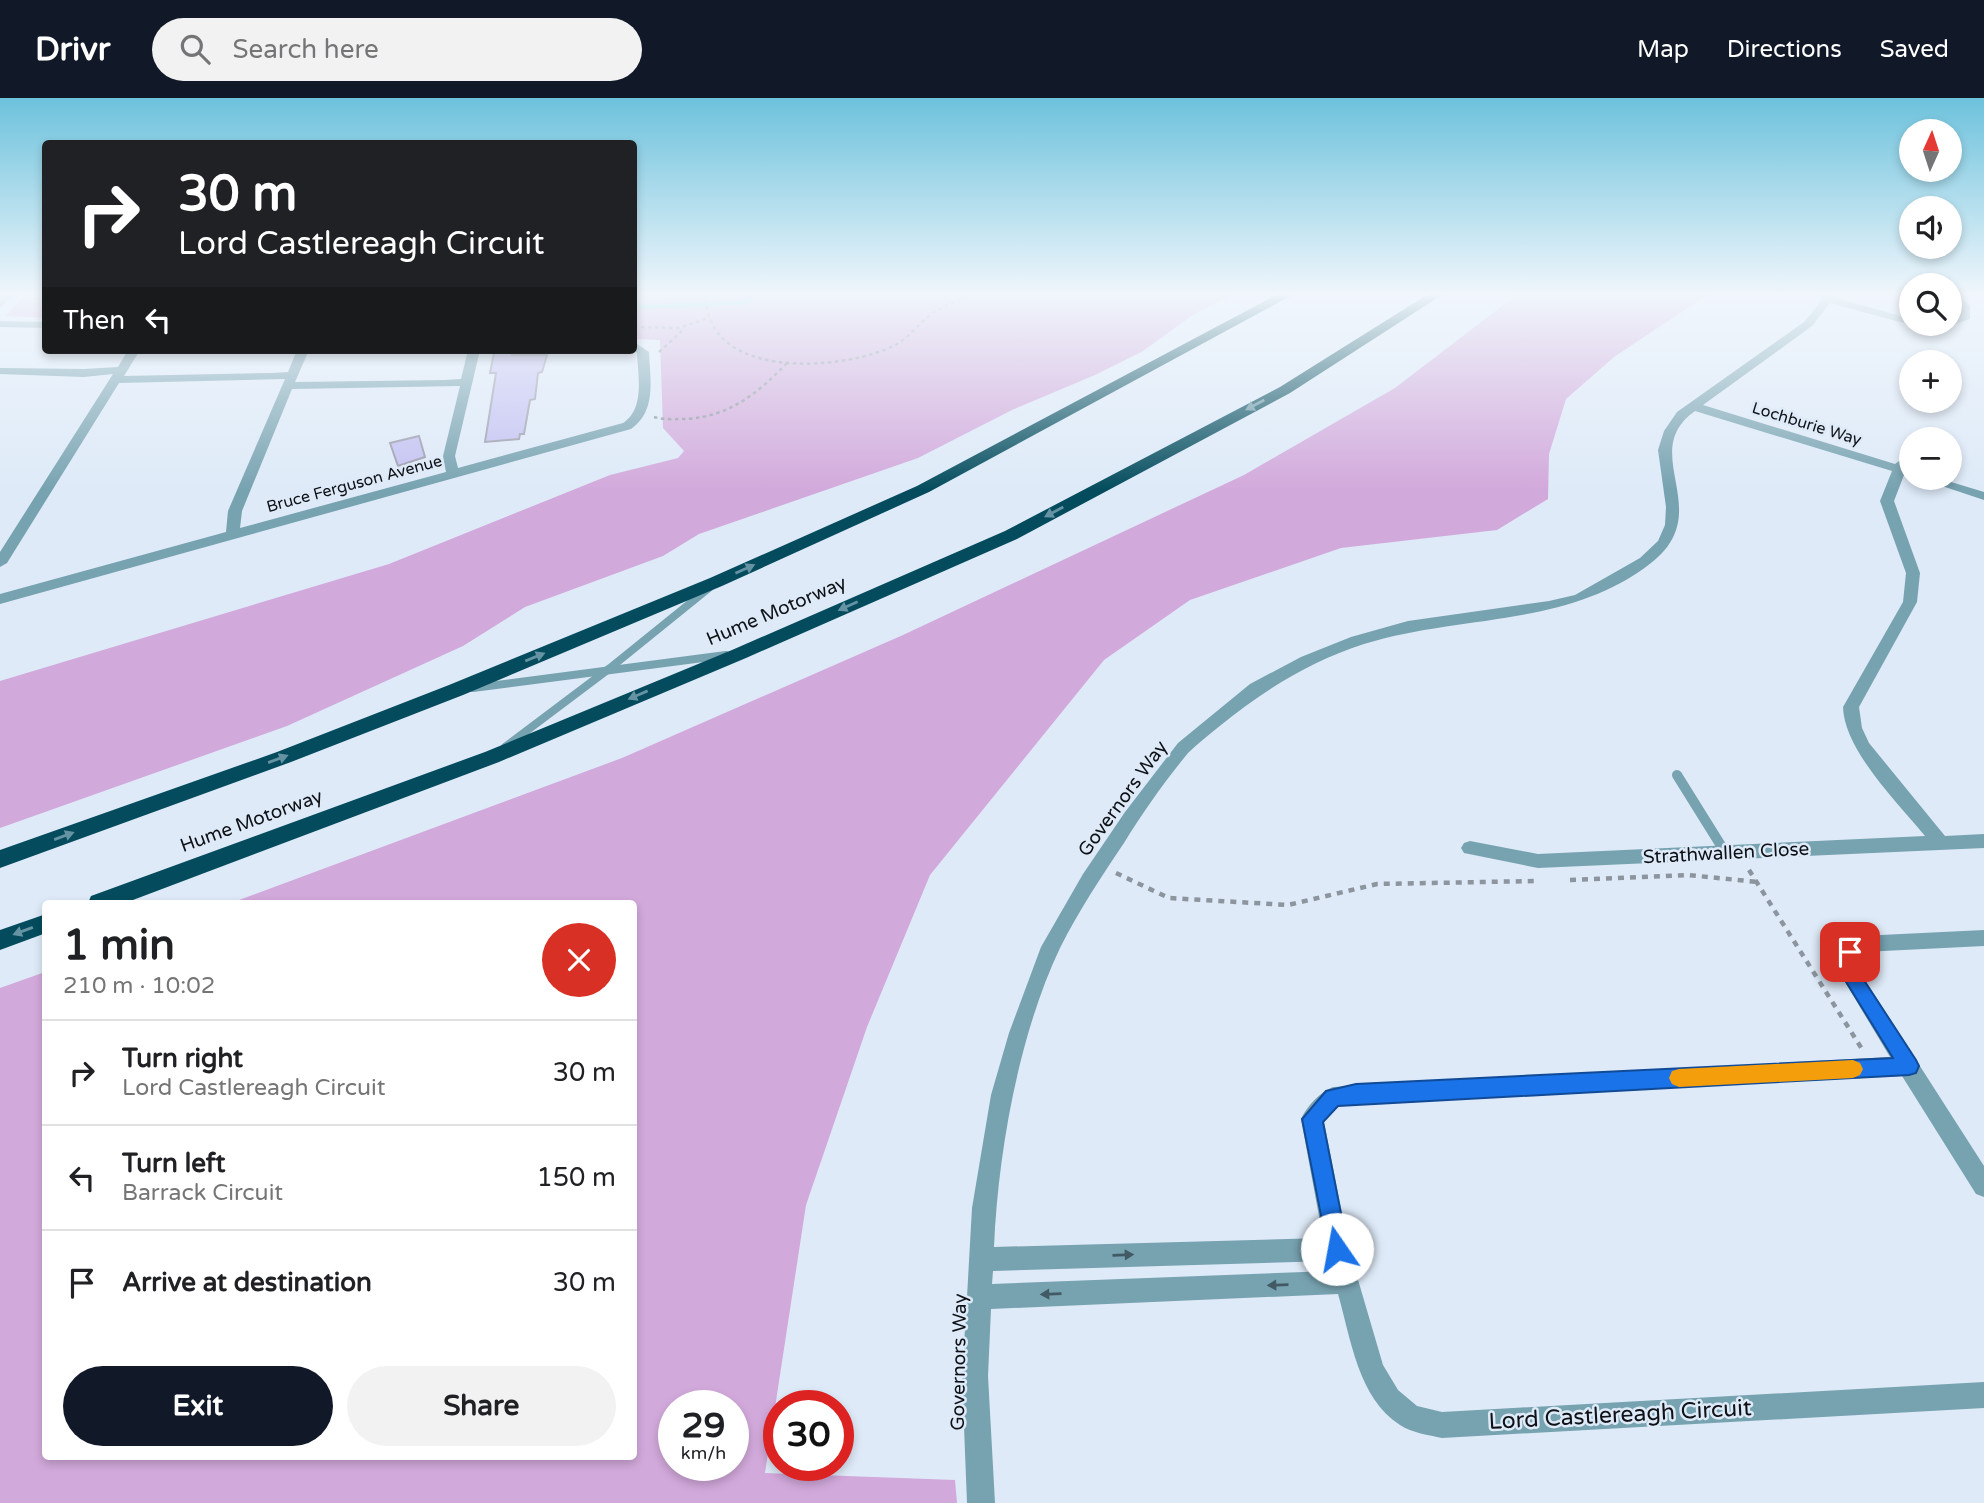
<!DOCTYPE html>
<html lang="en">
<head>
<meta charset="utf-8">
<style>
  body { margin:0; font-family:"Varela Round",sans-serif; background:#f2f2f2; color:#202124; height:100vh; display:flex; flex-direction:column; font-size:26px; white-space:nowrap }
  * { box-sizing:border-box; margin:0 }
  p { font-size:23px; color:#757577 }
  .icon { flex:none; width:38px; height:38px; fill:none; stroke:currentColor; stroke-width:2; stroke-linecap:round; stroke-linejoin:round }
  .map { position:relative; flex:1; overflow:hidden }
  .sheet { position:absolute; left:42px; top:802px; width:595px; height:560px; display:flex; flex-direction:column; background:#fff; border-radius:7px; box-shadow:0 4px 10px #0003 }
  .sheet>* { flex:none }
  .hud { position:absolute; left:42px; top:42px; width:595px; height:214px; border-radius:7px; box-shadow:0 4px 10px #0003; background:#202124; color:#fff; overflow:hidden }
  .needle { width:46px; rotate:3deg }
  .fabs { position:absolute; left:1899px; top:21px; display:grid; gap:14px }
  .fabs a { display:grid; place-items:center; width:63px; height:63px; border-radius:50%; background:#fff; box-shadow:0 4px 10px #0003; font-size:35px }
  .speed { position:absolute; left:658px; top:1292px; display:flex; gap:14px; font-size:35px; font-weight:700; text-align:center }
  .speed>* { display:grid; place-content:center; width:91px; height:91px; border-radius:50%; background:#fff; box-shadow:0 4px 10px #0003; line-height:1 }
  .speed small { font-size:18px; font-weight:400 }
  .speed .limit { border:10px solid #d22; background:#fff; color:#111 }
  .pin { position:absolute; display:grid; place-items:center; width:60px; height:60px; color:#fff; margin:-30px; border-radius:14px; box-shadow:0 4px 10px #0006 }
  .me { position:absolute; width:77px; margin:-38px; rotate:348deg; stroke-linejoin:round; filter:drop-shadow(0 0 5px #0008) }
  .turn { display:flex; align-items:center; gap:24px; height:147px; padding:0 21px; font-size:32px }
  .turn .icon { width:91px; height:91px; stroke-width:2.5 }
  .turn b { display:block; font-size:49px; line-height:60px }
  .then { display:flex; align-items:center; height:66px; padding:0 21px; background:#0003; gap:14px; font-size:26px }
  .round { display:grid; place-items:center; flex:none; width:74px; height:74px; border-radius:37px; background:#f2f2f2 }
  .summary { display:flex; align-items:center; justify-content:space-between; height:119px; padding:0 21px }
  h1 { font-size:42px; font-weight:700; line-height:52px }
  .cta { display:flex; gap:14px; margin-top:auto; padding:14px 21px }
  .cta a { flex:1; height:80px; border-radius:42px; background:#111827; color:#fff; font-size:28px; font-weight:700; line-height:80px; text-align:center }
  .cta a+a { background:#f2f2f2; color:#202124 }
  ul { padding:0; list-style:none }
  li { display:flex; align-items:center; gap:21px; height:105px; padding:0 21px; border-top:2px solid #e0e0e0 }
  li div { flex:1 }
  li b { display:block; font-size:26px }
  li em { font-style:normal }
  header { display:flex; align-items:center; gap:42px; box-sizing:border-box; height:98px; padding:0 35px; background:#111827; color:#fff }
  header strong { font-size:33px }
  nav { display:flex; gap:38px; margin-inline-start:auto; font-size:24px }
  .search { width:490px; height:63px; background:#f2f2f2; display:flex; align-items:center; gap:18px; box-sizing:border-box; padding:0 24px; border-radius:38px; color:#757577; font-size:26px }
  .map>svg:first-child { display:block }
  .green { fill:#d2a9db; fill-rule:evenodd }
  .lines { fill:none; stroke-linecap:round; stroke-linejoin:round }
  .stream { stroke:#56d6ca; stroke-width:4.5 }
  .building { fill:#c3c1f2; stroke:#9c9cac; stroke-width:2 }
  .path-far1 { stroke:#8c949e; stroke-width:2.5; stroke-dasharray:3.5 3.5; stroke-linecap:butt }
  .path { stroke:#8c949e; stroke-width:4.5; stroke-dasharray:6 6; stroke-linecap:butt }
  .service-far1 { stroke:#77a2b0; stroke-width:8 }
  .service { stroke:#77a2b0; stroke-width:10 }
  .minor { fill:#77a2b0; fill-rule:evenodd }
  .motorway { fill:#044c5d; fill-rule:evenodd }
  .oneway { fill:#6693a3 }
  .oneway2 { fill:#425a63 }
  .route { fill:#1a73e8; stroke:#114b97; stroke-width:2 }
  .slow { fill:#f59e0b }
  .labels { text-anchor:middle; stroke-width:5; stroke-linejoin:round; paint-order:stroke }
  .far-street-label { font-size:16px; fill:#0e1116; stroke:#deeaf8 }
  .street-label { font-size:19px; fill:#0e1116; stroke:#deeaf8 }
  .near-street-label { font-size:23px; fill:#0e1116; stroke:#deeaf8 }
</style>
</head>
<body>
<header>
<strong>Drivr</strong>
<div class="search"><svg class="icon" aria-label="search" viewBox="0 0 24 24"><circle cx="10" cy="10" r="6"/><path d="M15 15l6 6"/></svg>Search here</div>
<nav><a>Map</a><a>Directions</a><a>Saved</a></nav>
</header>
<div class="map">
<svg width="1984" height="1405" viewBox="0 0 1984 1405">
  <rect width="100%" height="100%" fill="#deeaf8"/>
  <g class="green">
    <polygon points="27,195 45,195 45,220 6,218"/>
    <polygon points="634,195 1235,195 1194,216 1143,253 1095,277 1012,312 918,360 699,436 663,458 525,509 463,548 287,628 0,730 0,583 389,466 610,377 678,360 684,353 663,330 660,242 634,241"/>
    <path d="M1519 195H1710L1614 259 1566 301 1549 356 1548 401 1497 432 1341 450 1190 502 1104 562 930 777 867 929 806 1107 765 1375 955 1382 957 1405H0V890L45 874 46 1358H634V805H231L622 660 903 537 1244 377 1395 290ZM674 1307H733V1367H674Z"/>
  </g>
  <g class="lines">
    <g class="stream">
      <polyline points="34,196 46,197"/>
      <polyline points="634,209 743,205 762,195"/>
    </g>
  </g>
  <g class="building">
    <polygon points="513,253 512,257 547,257 542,274 538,275 535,301 530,302 524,336 520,336 519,341 485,344 496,275 490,275 494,255"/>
    <polygon points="419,338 425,359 398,368 390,345"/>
  </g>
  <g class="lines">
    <g class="path-far1">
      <path d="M704 195C706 209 709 224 718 235 751 278 848 269 891 249 908 242 918 225 933 215 948 205 966 200 983 195"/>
      <polyline points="634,229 679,230 708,220"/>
      <polyline points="659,254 681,234 679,230"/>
      <path d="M654 319C664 322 676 321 686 321 731 318 758 295 788 264"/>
    </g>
    <g class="path">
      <polyline points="1749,772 1862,951"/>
      <polyline points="1116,775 1169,800 1288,807 1377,786 1537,783"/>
      <polyline points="1570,782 1688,777 1758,784"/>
    </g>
    <g class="service-far1">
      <polyline points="473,590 726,557"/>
      <polyline points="505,649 610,570 709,490"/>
    </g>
    <polyline class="service" points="1677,677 1725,754"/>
    <g class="minor">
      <polygon points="4,195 15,195 0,210 0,200"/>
      <path d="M1824 195H1834L1833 199 1911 221V226H1915L1911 227 1830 205 1812 228 1703 307 1895 366 1902 361 1908 365 1907 369 1911 371V377H1904L1894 403 1920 475 1917 504 1859 609 1862 630 1869 645 1945 738 1984 736V750L1538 770 1464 755 1461 750 1464 745 1470 743 1538 756 1925 738C1898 705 1844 652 1843 609L1903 504 1906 475 1880 403 1892 373 1695 313C1636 355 1718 413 1651 465 1568 530 1460 516 1364 546 1311 563 1264 592 1221 627 1210 636 1198 645 1188 655 1165 683 1143 714 1124 745 1101 779 1078 814 1060 850 1019 936 998 1054 994 1149L1323 1140 1301 1021C1307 1008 1320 994 1333 989L1890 959 1839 874 1844 845 1860 838 1984 832V848L1863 854 1859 873 1984 1068V1099L1976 1096 1902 978 1356 1006 1338 1008 1324 1024 1349 1151 1383 1267 1398 1292 1417 1308 1442 1314 1984 1284V1310L1442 1340C1429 1337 1412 1335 1400 1327 1358 1300 1351 1241 1338 1196L991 1211 988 1278 995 1405H967L962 1278 967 1199 972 1110 991 997 1009 935 1041 849 1083 776 1125 714 1178 645 1250 586 1301 559 1351 539 1408 523 1549 503 1575 497 1640 460 1658 443 1665 427 1666 409 1658 352 1664 333 1677 314 1804 224 1819 206ZM1329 1163 1331 1173 992 1186 993 1173Z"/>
      <polygon points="1950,195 1958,195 1970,208 1970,221 1944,230 1917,228 1916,226 1950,226 1950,221 1961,217 1961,211"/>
      <polygon points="0,223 46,224 46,230 0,229"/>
      <path d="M634 244 649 254C650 281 657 313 631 331L0 506V496L226 434 228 413 285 281 119 285 7 465 0 469V454L113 276 84 279 0 276V270L84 271 118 269 128 252H140L124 278 271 275 288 274 297 252H309L295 284 444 282 461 281 468 252H480L455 358 458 370 623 325C645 311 638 278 637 255L633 252ZM460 288 443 358 446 374 240 430 242 413 292 291Z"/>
      <polygon points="1918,380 1938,380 1984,394 1984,402"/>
    </g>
    <g class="motorway">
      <polygon points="1280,195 1296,195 929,394 722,488 463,597 291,664 0,770 0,752 277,654 449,587 710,480 917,388"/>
      <polygon points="1430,195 1445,195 1290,295 1017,441 746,560 499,664 125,805 88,805 91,798 485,654 732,552 1005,433 1280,289"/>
      <polygon points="46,816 46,835 0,852 0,832"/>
    </g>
  </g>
  <defs><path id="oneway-solid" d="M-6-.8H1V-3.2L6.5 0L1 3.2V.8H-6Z" transform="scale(1.75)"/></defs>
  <g class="oneway">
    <use href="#oneway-solid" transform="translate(1255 307) rotate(152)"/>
    <use href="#oneway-solid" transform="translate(1054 414) rotate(152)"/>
    <use href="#oneway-solid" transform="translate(745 471) rotate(-24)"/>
    <use href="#oneway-solid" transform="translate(848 508) rotate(156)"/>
    <use href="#oneway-solid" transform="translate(535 559) rotate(-22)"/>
    <use href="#oneway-solid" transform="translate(638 597) rotate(157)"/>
    <use href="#oneway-solid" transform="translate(278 661) rotate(-20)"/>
    <use href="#oneway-solid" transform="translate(64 738) rotate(-20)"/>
    <use href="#oneway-solid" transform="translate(23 833) rotate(160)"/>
  </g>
  <g class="oneway2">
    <use href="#oneway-solid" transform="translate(1123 1157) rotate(-2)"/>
    <use href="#oneway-solid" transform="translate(1278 1187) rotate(178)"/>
    <use href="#oneway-solid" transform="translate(1051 1196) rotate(178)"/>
  </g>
  <linearGradient id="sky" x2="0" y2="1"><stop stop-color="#6dc2dc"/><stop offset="0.5" stop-color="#f0f6fc"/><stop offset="1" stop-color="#f0f6fc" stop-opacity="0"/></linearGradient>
  <rect width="1984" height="392" fill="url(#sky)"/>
  <polygon class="route" points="1850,846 1856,848 1859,854 1858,873 1916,962 1919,968 1916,975 1909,977 1338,1008 1323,1024 1348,1151 1344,1158 1337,1161 1329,1158 1302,1021 1326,993 1356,986 1893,960 1840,874 1844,848"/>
  <polygon class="slow" points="1853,962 1860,965 1863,971 1860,977 1853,980 1679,989 1672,986 1669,980 1672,973 1679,971"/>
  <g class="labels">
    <g class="far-street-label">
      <text transform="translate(1807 325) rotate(17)" y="6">Lochburie Way</text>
      <text transform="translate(354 385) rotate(-15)" y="6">Bruce Ferguson Avenue</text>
    </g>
    <g class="street-label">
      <text transform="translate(776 512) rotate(-23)" y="7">Hume Motorway</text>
      <text transform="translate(1122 700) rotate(-54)" y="7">Governors Way</text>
      <text transform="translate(251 722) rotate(-20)" y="7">Hume Motorway</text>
      <text transform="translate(1726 754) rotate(-3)" y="7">Strathwallen Close</text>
      <text transform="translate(958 1264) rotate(-89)" y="7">Governors Way</text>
    </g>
    <g class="near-street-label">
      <text transform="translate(1620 1316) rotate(-3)" y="8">Lord Castlereagh Circuit</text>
    </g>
  </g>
</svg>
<div class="fabs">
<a><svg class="needle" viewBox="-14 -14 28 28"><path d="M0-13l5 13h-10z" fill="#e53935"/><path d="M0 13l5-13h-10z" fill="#757577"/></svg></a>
<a><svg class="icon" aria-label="sound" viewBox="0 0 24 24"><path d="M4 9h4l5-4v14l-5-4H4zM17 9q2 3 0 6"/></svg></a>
<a><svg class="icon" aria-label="search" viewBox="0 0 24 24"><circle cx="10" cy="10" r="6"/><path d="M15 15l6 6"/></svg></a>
<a>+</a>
<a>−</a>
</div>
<div class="speed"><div>29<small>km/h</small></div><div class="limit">30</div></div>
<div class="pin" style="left:1850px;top:854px;background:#d93025"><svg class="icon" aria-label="arrive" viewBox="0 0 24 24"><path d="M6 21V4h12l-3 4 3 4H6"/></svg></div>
<svg class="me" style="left:1337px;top:1151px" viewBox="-20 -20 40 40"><circle r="19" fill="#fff"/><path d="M0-13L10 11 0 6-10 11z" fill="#1a73e8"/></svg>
<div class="hud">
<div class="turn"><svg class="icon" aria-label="right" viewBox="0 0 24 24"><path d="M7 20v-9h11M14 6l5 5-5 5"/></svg><div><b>30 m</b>Lord Castlereagh Circuit</div></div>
<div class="then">Then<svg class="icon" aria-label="left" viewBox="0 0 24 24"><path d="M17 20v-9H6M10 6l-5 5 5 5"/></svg></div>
</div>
<section class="sheet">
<div class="summary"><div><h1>1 min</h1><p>210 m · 10:02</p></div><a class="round" style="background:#d93025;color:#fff"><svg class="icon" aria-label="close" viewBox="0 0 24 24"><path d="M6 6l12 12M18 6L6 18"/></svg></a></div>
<ul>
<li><svg class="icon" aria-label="right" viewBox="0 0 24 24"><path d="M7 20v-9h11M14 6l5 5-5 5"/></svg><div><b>Turn right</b><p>Lord Castlereagh Circuit</p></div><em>30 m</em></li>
<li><svg class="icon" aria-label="left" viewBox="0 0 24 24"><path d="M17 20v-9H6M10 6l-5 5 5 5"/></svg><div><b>Turn left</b><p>Barrack Circuit</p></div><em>150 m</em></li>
<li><svg class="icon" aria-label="arrive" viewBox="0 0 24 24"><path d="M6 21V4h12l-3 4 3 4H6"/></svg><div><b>Arrive at destination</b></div><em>30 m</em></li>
</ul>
<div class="cta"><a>Exit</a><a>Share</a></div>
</section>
</div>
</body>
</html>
